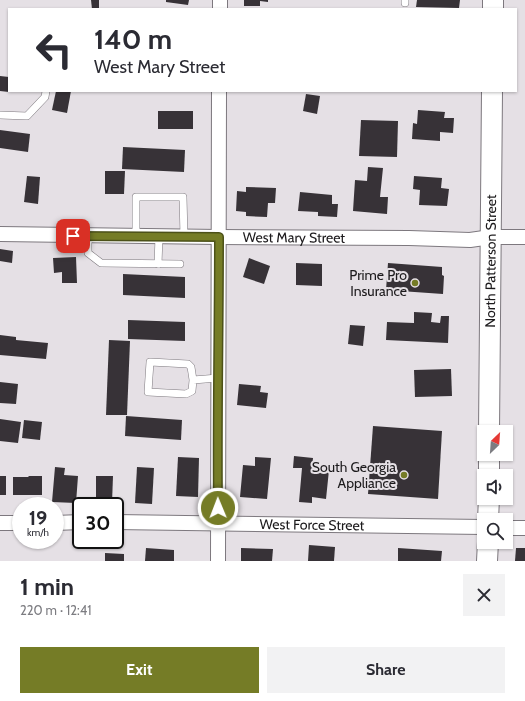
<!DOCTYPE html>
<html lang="en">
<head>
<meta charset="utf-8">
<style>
  body { margin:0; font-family:Cabin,sans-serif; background:#f2f2f3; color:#2b2b33; height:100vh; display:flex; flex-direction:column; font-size:15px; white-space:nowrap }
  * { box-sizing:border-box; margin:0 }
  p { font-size:13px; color:#7c7c81 }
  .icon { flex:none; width:22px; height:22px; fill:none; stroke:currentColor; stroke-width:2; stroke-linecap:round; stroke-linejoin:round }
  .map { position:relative; height:561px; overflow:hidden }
  .details { display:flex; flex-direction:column; background:#fff; flex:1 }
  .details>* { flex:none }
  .hud { position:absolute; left:8px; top:8px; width:509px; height:84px; border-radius:0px; box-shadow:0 1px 3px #0004; background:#fff; color:#2b2b33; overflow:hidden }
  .needle { width:26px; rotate:25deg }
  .fabs { position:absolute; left:477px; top:425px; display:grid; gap:8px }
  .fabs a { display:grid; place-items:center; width:36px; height:36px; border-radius:0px; background:#fff; box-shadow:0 1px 3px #0004; font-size:20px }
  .speed { position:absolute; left:12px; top:497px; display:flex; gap:8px; font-size:20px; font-weight:700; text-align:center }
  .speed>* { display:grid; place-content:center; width:52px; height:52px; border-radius:50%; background:#fff; box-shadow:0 1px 3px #0004; line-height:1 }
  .speed small { font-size:10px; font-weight:400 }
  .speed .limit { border:2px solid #111; border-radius:6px; background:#fff; color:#111 }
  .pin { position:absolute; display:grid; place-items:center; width:34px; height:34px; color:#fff; margin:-17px; border-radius:8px; box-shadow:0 2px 6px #0006 }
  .me { position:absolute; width:44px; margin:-22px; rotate:359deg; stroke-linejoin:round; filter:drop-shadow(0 0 3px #0008) }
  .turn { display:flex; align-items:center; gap:14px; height:84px; padding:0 20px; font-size:18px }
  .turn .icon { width:52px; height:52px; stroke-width:2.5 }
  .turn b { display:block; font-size:28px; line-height:34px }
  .round { display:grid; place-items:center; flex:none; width:42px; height:42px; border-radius:0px; background:#f2f2f3 }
  .summary { display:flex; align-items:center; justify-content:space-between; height:68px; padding:0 20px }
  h1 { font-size:24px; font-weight:700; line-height:30px }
  .cta { display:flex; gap:8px; margin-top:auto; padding:8px 20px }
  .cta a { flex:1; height:46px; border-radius:0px; background:#757c26; color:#fff; font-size:16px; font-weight:700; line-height:46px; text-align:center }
  .cta a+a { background:#f2f2f3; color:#2b2b33 }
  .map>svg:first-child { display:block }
  .building { fill:#373237 }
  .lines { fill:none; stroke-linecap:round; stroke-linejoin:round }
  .service-casing { stroke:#7d787e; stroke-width:8 }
  .minor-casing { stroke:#7d787e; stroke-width:16 }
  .secondary-casing { stroke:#7d787e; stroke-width:22 }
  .service { stroke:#fff; stroke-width:7 }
  .minor { stroke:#fff; stroke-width:14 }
  .secondary { stroke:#fff; stroke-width:20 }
  .route-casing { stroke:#4c5119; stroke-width:10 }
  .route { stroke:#757c26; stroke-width:7 }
  .poi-dot { fill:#757c26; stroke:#e5e0e5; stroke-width:1.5 }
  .labels { text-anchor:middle; stroke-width:4; stroke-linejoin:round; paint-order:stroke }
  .street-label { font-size:14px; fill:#1c1a1c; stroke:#e5e0e5 }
  .poi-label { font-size:14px; fill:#1c1a1c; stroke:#e5e0e5; text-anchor:end }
</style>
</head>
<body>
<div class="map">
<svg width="525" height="561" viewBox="0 0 525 561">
  <rect width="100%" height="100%" fill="#e5e0e5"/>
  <g class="building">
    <polygon points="91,0 99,0 99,9 92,9"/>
    <polygon points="166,0 189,0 188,5 166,2"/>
    <polygon points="244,0 268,0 268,2 260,1 260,6 244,6"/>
    <polygon points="417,0 460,0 459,8 416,7"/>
    <polygon points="0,76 9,77 9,92 0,91"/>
    <polygon points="56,91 71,91 67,113 52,110"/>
    <polygon points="306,94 320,96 317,114 303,111"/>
    <polygon points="418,110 445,112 444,118 454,118 453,133 440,132 440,141 412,139 413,123 417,124"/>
    <rect x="158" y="111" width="35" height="18"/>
    <polygon points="361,120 398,121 397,157 359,156"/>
    <polygon points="0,130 30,134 28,152 0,148"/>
    <polygon points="123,147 185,150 184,172 122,169"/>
    <polygon points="368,167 383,168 380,197 388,197 387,214 353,211 355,180 367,181"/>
    <polygon points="105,171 125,171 124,194 105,194"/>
    <polygon points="27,176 40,177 38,204 24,202"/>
    <polygon points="414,176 442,178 441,188 449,189 447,206 419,205 420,190 413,189"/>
    <polygon points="246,187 276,188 275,203 268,203 267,217 246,216 246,212 236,211 237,191 246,192"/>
    <polygon points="300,192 332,195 332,204 338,204 337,217 318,216 318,212 298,211"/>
    <polygon points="0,249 13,251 12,263 0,261"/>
    <polygon points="76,257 77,283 62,283 62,272 54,273 53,258"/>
    <polygon points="249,258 270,266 264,284 243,277"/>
    <polygon points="296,263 322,264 322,286 296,285"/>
    <polygon points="388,263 442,267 442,275 444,276 443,294 386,290"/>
    <polygon points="123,274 185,277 185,298 123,295"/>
    <polygon points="414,312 432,313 431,322 440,323 441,316 449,316 448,343 386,340 387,322 414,323"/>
    <polygon points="128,320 185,322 185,341 128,339"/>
    <polygon points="350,325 365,326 363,346 348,344"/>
    <polygon points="0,335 16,337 16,340 48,343 46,359 0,355"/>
    <polygon points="109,340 130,341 127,415 106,415"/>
    <polygon points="451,369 452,396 415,397 414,370"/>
    <polygon points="0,382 18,384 16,404 0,403"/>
    <polygon points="239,384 261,386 260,392 268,393 266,408 237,405"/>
    <polygon points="126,416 182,420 181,440 125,436"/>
    <polygon points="0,419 21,422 18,443 0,441"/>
    <polygon points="24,420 42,422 40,440 22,438"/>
    <polygon points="373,426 442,431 438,499 368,494"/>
    <polygon points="294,456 313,458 312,468 329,470 326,499 312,497 312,503 299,502 302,468 293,468"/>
    <polygon points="178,457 199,458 198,497 176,496"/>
    <polygon points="255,457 271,458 267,499 240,497 243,465 255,466"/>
    <polygon points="55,467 65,468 64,475 78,476 76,503 52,502"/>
    <polygon points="137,467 154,468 152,504 135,503"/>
    <rect x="0" y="476" width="6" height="19"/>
    <polygon points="28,476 42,476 42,495 13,495 13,477 29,477"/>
    <polygon points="96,476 113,476 112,503 96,503"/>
    <polygon points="309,545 335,547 334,561 308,561"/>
    <polygon points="146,548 174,550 174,561 145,561"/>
    <polygon points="241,548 273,549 272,561 241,561"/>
    <polygon points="398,548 442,551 441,561 398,561"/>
    <polygon points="516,548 525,548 525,561 515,561"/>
    <polygon points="105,553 124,554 124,561 105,561"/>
  </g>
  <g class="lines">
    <defs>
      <g id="service">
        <polyline points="405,3 405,0"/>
        <polyline points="0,115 27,116 45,97 46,91"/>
        <polyline points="88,236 88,253 101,263 180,264"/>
        <polyline points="136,236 136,197 183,197 184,237"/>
        <polyline points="158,264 159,237"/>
        <polyline points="193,380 192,391 186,394 148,392 150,362 188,364 191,367 193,380 218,378"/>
      </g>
      <g id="minor">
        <polyline points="220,9 220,0"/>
        <path id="s1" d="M0 234 219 237 409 238 470 240 491 237H525"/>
        <path id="s2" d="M115 522 484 527"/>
        <polyline points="0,523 21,523"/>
        <polyline points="55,523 81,522"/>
        <polyline points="506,528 525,528"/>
        <polyline points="218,561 219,91"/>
      </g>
      <g id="secondary">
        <polyline points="493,9 493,0"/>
        <path id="s3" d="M489 432 492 91"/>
        <polyline points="489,476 489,454"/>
        <polyline points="488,520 489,498"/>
        <polyline points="487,561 488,542"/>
      </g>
    </defs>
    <use href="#service" class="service-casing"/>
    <use href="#minor" class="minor-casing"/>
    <use href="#secondary" class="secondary-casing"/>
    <use href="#service" class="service"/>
    <use href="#minor" class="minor"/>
    <use href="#secondary" class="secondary"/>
  </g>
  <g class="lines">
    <defs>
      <path id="route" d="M73 236 219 237C219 327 217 418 218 508"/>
    </defs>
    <use href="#route" class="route-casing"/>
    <use href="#route" class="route"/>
  </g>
  <g class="poi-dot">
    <circle cx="415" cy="283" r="4"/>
    <circle cx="404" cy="475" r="4"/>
  </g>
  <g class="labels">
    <g class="street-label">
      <text dy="5" stroke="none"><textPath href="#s1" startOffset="294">West Mary Street</textPath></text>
      <text dy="5" stroke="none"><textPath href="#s3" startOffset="171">North Patterson Street</textPath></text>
      <text dy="5" stroke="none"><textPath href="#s2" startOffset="197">West Force Street</textPath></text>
    </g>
    <g class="poi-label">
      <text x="407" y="280">Prime Pro<tspan x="407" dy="16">Insurance</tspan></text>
      <text x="396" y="472">South Georgia<tspan x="396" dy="16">Appliance</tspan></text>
    </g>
  </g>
</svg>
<div class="fabs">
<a><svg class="needle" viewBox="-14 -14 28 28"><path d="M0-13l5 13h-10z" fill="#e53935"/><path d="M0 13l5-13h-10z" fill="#7c7c81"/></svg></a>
<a><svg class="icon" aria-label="sound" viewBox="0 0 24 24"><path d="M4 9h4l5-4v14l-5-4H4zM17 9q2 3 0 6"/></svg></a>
<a><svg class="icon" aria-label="search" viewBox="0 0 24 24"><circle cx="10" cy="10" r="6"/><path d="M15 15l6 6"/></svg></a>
</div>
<div class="speed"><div>19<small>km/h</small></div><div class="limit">30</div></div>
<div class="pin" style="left:73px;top:236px;background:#d93025"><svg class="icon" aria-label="arrive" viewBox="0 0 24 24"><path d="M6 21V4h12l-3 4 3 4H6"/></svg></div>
<svg class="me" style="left:218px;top:508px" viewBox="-20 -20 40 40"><circle r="17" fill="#757c26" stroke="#fff" stroke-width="3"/><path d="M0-11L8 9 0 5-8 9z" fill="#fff"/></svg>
<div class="hud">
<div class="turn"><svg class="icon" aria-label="left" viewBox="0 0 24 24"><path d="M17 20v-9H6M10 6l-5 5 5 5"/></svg><div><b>140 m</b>West Mary Street</div></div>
</div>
</div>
<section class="details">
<div class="summary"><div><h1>1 min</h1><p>220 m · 12:41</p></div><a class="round"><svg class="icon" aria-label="close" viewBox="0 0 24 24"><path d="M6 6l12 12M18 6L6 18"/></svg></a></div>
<div class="cta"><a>Exit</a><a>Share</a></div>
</section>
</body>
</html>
